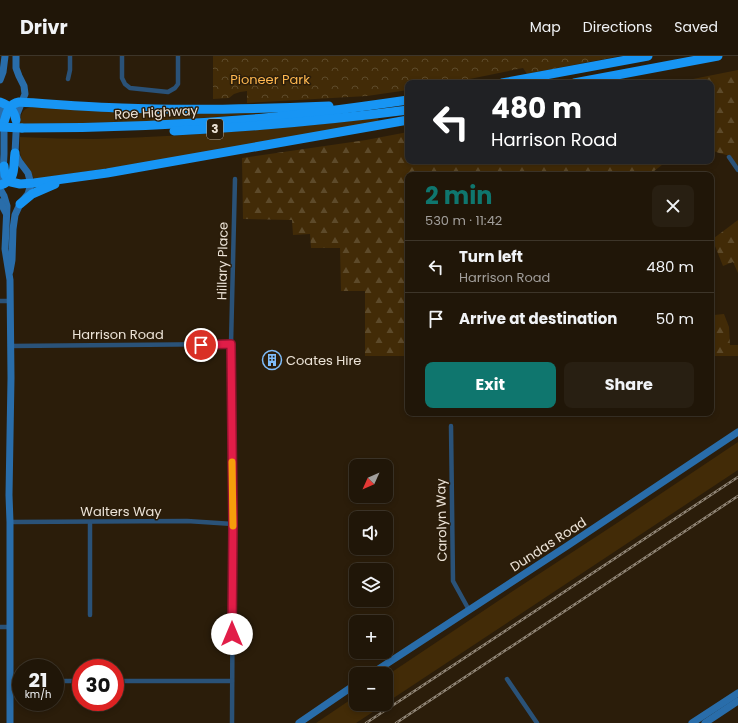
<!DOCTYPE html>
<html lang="en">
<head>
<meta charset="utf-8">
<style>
  body { margin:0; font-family:Poppins,sans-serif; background:#281f12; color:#f1f3f6; height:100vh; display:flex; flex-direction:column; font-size:15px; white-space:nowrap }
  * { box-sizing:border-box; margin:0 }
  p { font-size:13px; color:#a29f9c }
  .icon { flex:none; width:22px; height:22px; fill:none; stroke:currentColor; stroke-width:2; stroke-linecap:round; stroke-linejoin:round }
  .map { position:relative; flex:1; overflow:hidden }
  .side { position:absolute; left:405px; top:116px; width:309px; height:244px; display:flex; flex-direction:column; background:#201608; border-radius:8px; box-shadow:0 2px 6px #0003,0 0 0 1px #3d3529 }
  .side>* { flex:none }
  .guide { position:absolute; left:405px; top:24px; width:309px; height:84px; border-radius:8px; box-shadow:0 2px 6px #0003,0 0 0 1px #3d3529; background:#202124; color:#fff; overflow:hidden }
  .needle { width:26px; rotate:225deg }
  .fabs { position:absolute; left:349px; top:403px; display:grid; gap:8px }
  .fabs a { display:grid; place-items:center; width:44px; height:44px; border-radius:8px; background:#201608; box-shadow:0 2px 6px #0003,0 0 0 1px #3d3529; font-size:20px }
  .speed { position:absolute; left:12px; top:603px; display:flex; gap:8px; font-size:20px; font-weight:700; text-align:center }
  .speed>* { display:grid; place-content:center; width:52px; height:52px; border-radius:50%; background:#201608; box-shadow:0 2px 6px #0003,0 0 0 1px #3d3529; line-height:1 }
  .speed small { font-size:10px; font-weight:400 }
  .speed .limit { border:6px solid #d22; background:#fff; color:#111 }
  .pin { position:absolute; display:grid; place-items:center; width:34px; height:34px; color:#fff; margin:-17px; border:2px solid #fff; border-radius:50%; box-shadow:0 1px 4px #0007 }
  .me { position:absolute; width:44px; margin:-22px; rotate:0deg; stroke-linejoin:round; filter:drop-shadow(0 0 3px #0008) }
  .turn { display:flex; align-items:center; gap:14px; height:84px; padding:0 20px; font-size:18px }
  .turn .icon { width:52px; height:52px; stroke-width:2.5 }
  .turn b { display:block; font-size:28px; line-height:34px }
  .round { display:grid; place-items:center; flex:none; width:42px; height:42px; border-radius:8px; background:#281f12 }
  .headline { display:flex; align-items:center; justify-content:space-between; height:68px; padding:0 20px }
  h1 { font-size:24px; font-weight:700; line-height:30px; color:#0f766e }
  .cta { display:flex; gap:8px; margin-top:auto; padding:8px 20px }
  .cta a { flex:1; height:46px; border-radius:8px; background:#0f766e; color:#fff; font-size:16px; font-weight:700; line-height:46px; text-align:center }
  .cta a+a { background:#281f12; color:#f1f3f6 }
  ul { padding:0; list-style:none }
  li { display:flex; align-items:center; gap:12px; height:52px; padding:0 20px; border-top:1px solid #3d3529 }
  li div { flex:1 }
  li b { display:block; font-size:15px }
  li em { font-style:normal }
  header { display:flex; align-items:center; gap:24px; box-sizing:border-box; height:56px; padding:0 20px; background:#201608; border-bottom:1px solid #3d3529 }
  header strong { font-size:19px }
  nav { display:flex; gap:22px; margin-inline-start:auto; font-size:14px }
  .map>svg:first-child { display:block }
  .grass { fill:#422b07 }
  .forest { fill:url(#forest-firs) }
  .park { fill:url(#park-crowns) }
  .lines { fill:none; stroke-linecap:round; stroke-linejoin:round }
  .street { stroke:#2a5278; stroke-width:4.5 }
  .secondary { stroke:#296daa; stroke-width:7 }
  .highway { stroke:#1795f4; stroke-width:9 }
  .rail-casing { stroke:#918677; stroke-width:2.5 }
  .rail { stroke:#2b1d0a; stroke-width:1; stroke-dasharray:3; stroke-linecap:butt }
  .highway-bridge { stroke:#1795f4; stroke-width:9 }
  .route-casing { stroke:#92132f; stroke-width:10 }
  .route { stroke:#e11d48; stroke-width:7 }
  .slow { stroke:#f59e0b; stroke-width:7 }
  .labels { text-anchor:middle; stroke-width:3; stroke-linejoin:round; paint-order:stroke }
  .shield { fill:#2b1d0a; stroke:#b2a89a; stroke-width:1 }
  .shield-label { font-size:12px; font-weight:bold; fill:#ece3d7 }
  .park-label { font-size:13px; fill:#ffb850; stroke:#2b1d0a }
  .street-label { font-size:13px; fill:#ece3d7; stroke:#2b1d0a }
  .poi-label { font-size:13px; fill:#ece3d7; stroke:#2b1d0a; text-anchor:start }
</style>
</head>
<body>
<header>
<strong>Drivr</strong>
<nav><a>Map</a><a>Directions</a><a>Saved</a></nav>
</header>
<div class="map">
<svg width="738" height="667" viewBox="0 0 738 667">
  <defs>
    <pattern id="forest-firs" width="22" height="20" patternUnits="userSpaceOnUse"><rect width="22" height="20" fill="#422b07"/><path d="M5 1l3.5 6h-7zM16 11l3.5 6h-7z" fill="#5d4a2a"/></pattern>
    <pattern id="park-crowns" width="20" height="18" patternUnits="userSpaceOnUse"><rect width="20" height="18" fill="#422b07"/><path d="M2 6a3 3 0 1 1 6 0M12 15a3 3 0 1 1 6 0" fill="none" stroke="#5d4a2a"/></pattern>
  </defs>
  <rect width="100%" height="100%" fill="#2b1d0a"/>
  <g class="grass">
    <path d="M31 51 292 55 146 66 20 68C21 59 21 53 31 51Z"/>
    <path d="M378 62 379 68 124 110 34 123C31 115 25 111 22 104 19 97 20 88 20 81 45 82 71 83 96 83 190 80 284 73 378 62Z"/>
    <polygon points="738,386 738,414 386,647 386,620 516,533 617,467"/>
    <polygon points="356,640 356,648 385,648 356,667 316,667"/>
  </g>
  <g class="forest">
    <polygon points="738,14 738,110 730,100 719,97 711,94 711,27 673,27"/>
    <polygon points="408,76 408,105 667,105 649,119 408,119 408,300 365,300 365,235 341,235 340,192 311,192 310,178 293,179 292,164 243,163 242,102 366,84"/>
    <polygon points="738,164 738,217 733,206 723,210 713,185 714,182"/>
    <polygon points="724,258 729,271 730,289 738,289 738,300 711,300 711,263 714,263 714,259"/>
  </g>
  <polygon class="park" points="213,0 619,0 527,18 523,12 450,27 408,27 408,34 367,40 247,47 247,35 240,36 234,38 229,42 213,43"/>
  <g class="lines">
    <g class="street">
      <polyline points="122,0 122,22 125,28 130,32 168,36 175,32 178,28 178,0"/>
      <polyline points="68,23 70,14 70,0"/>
      <polyline points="729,101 738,114"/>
      <polyline points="0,245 10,245"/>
      <polyline points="231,288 235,123"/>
      <polyline points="10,290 231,288 233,468 232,667"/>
      <polyline points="451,370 453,525 469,554"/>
      <polyline points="10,466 187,465 233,468"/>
      <polyline points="90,466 90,559"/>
      <polyline points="0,571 10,571"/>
      <polyline points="507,623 537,667"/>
      <polyline points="10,624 21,624"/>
      <polyline points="55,625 81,625"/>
      <polyline points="115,625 232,625"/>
    </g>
    <g class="secondary">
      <polyline points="0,24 3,16 5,0"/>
      <polyline points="0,52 2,57 4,66 4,98 3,118 0,126"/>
      <polyline points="0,133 4,140 7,150 5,193 10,224 11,322 9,439 10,466 10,667"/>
      <polyline points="0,146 6,157"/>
      <polyline points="10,215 12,204 13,173 15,159 20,148 28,138 31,128 28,117 19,105 15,97 17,58 25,38 24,30 19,20 16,12 16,0"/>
      <polyline points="371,618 567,490 738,376"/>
      <polyline points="299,667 356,628"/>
      <polyline points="692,667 738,637"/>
      <polyline points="705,667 738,645"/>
    </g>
    <g class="highway">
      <polyline points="502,27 648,0"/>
      <polyline points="574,27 718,0"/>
      <path d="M0 46C9 49 14 54 16 64"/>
      <path d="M4 66C7 57 8 48 19 46 53 48 88 51 122 52 191 55 260 53 329 50"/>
      <path d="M22 72C103 72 183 69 264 62 312 58 360 51 408 44"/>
      <path d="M174 75C253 71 330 64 408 54"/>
      <polyline points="4,110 5,119 8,123 11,126 20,128 34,127 107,117 408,64"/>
      <path d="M0 129C17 125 13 110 15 97"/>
      <polyline points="20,148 32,138 55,128"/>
    </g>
    <defs>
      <g id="rail">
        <polyline points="366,667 738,421"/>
        <polyline points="396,667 738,440"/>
      </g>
    </defs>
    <use href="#rail" class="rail-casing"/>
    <use href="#rail" class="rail"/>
    <polyline class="highway-bridge" points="0,71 22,72"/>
  </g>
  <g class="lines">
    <defs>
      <polyline id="route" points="201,289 231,288 233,468 232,578"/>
    </defs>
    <use href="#route" class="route-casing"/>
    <use href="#route" class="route"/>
    <polyline class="slow" points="232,406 233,470"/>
  </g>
  <defs>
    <symbol id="building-ring" viewBox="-11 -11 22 22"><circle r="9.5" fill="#2b1d0a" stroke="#7fbdfa" stroke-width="1.5"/><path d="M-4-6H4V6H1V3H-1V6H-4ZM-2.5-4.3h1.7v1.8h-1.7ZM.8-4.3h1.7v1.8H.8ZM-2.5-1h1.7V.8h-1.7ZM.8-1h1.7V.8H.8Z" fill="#7fbdfa"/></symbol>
  </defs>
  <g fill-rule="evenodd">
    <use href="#building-ring" x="261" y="293" width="22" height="22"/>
  </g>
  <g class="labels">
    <rect class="shield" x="207" y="63" width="16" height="20" rx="3"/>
    <g class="shield-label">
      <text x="215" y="77">3</text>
    </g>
    <g class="park-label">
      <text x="270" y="28">Pioneer Park</text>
    </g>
    <g class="street-label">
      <text transform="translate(156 56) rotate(-3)" y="5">Roe Highway</text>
      <text transform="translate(222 205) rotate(-89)" y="5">Hillary Place</text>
      <text x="118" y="283">Harrison Road</text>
      <text x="121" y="460">Walters Way</text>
      <text transform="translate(441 464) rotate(-91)" y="5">Carolyn Way</text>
      <text transform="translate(548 488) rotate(-33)" y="5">Dundas Road</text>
    </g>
    <g class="poi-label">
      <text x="286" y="309">Coates Hire</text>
    </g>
  </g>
</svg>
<div class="fabs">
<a><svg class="needle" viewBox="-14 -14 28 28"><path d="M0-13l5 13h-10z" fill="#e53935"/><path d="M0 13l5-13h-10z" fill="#a29f9c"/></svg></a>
<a><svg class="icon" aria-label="sound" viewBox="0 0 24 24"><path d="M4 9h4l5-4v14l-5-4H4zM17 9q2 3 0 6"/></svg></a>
<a><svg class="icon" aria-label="layers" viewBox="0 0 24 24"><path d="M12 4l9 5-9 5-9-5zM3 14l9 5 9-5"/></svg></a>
<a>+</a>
<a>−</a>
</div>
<div class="speed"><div>21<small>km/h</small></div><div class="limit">30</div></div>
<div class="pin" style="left:201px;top:289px;background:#d93025"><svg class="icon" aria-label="arrive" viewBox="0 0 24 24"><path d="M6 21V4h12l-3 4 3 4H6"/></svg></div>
<svg class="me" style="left:232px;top:578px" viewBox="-20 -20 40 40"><circle r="19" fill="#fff"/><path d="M0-13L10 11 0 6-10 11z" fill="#e11d48"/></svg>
<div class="guide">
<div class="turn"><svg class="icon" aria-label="left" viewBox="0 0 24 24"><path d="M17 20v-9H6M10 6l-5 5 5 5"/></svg><div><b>480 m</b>Harrison Road</div></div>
</div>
<section class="side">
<div class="headline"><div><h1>2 min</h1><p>530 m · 11:42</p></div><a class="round"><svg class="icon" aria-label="close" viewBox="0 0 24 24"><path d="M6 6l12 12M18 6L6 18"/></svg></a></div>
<ul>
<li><svg class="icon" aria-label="left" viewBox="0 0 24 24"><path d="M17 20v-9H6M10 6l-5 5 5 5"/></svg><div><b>Turn left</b><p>Harrison Road</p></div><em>480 m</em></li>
<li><svg class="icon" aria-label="arrive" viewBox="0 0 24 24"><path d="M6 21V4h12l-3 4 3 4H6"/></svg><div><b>Arrive at destination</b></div><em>50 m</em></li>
</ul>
<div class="cta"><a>Exit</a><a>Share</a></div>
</section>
</div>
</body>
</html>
